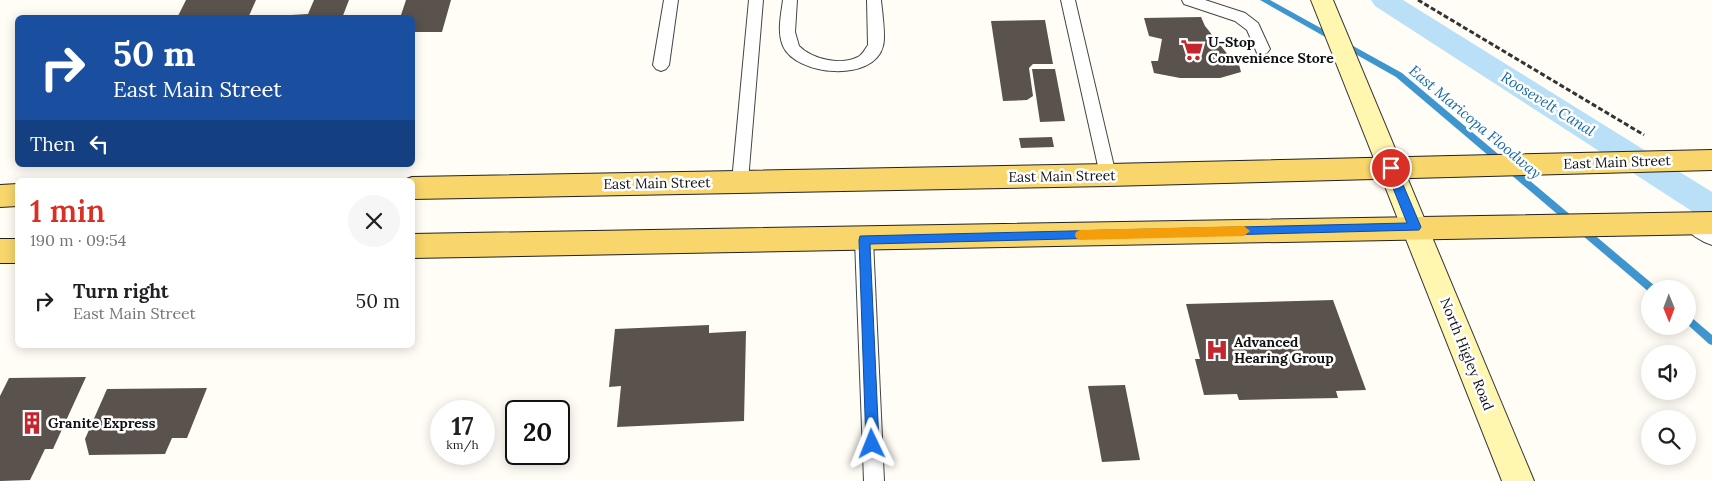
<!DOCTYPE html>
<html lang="en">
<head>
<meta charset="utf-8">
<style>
  body { margin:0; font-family:Lora,serif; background:#f6f6f6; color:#202124; height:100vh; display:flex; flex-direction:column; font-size:19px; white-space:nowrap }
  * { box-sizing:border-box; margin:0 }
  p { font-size:16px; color:#757577 }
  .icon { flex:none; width:28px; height:28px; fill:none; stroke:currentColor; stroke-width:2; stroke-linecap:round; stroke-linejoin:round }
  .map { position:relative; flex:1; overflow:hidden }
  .side { position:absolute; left:15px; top:178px; width:400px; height:170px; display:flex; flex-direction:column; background:#fff; border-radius:8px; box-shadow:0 2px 12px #0003 }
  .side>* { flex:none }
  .hud { position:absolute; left:15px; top:15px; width:400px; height:152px; border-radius:8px; box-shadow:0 2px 12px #0003; background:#1a4fa0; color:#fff; overflow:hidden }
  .needle { width:32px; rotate:179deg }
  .controls { position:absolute; left:1641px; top:280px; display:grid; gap:10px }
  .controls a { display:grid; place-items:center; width:55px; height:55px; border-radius:50%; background:#fff; box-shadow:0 2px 12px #0003; font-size:25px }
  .speed { position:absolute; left:430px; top:400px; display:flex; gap:10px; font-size:25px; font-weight:700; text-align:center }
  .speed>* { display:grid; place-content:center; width:65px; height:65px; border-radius:50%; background:#fff; box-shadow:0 2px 12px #0003; line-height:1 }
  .speed small { font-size:12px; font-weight:400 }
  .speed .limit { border:2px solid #111; border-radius:8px; background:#fff; color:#111 }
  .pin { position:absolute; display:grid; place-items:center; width:42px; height:42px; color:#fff; margin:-21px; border:2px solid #fff; border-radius:50%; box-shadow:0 1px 5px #0007 }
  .me { position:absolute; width:55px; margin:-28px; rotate:358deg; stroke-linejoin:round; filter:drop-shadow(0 0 4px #0008) }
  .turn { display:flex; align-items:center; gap:18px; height:105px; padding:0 15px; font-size:22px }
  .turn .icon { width:65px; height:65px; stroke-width:2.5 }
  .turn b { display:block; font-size:35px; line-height:42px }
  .then { display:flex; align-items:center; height:48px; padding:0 15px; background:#0003; gap:10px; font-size:19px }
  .round { display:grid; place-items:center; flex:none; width:52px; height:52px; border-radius:26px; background:#f6f6f6 }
  .overview { display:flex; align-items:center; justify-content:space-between; height:85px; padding:0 15px }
  h1 { font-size:30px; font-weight:600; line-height:38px; color:#d93025 }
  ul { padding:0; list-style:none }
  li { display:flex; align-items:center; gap:15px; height:75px; padding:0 15px }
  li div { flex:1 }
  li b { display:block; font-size:19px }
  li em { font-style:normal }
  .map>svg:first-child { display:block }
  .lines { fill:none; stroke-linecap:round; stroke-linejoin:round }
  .stream { fill:#3f96cf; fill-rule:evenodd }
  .canal { fill:#b9e0f7; fill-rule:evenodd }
  .building { fill:#5a524d }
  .service-casing { stroke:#444; stroke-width:2 }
  .secondary-casing { stroke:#333; stroke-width:2 }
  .primary-casing { stroke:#222; stroke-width:2 }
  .path { stroke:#333; stroke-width:3; stroke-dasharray:5 2.5; stroke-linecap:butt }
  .service { fill:#fff; fill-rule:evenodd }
  .secondary { fill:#fff6b0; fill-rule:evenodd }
  .primary { fill:#f9d66b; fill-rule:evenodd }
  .route { fill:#1a73e8; stroke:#114b97 }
  .slow { fill:#f59e0b }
  .labels { text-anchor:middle; stroke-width:5; stroke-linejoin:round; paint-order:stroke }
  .poi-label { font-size:14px; font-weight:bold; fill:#111; stroke:#fff; text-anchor:start }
  .street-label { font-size:14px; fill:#111; stroke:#fff }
  .water-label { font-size:15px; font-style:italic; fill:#1768a6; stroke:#fff }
</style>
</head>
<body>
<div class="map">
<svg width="1712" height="481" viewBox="0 0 1712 481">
  <rect width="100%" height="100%" fill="#fffdf5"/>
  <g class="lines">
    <g class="stream">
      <polygon points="1260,0 1270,0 1402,73 1655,286 1656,289 1650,289 1650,292 1649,292 1396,77"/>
      <polygon points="1688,316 1691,317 1712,335 1712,345 1709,344 1688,325"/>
    </g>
    <polygon class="canal" points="1371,0 1403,0 1712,192 1712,221 1701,217 1375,6"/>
  </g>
  <g class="building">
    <polygon points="186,0 256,0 248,18 177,18"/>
    <polygon points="314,0 349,0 342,18 290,18 291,15 308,14"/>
    <polygon points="406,0 451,0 442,32 412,32 412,18 400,18"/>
    <polygon points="1201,17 1205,26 1233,61 1238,61 1241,72 1220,78 1180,78 1154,73 1151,61 1158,61 1162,39 1149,36 1144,18"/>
    <polygon points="1045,20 1053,64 1033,64 1029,68 1033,96 1027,100 1003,101 991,21"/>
    <polygon points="1032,69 1055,69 1065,121 1040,122"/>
    <polygon points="1052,137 1054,147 1021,148 1019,138"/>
    <polygon points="1333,300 1366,390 1336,391 1338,398 1239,400 1237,394 1204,395 1195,359 1200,359 1186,304"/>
    <polygon points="709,325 709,333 746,331 744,421 617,427 621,386 609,387 615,329"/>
    <polygon points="86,377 53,449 45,449 30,480 0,481 0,396 9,378"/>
    <polygon points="1125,385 1140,460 1102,462 1088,386"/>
    <polygon points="207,388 187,438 172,438 165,454 89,455 85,439 107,389"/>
  </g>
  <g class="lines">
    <defs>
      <g id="service">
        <polygon points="664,0 678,0 669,65 666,69 661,71 656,69 653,65"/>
        <polygon points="749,0 763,0 748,181 746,186 740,188 734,186 732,181"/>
        <path d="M783 0H797L795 32 799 46C812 59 841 66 858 57 863 54 865 49 868 45L867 0H881C882 11 886 37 883 46 874 83 796 76 783 46 777 32 781 15 783 0Z"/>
        <polygon points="1061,0 1075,0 1116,175 1114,180 1108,182 1102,180 1100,175"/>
        <polygon points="1182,0 1205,0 1245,13 1258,23 1270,49 1267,53 1262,55 1257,53 1247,30 1235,21 1184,4"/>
        <path d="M1691 216 1712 228V245C1702 242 1687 233 1682 223L1685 218Z"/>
        <polygon points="864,233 870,235 873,240 884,481 864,481 855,240 858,235"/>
      </g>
      <polygon id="secondary" points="1311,0 1333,0 1534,481 1502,481"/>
      <g id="primary">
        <polygon points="1712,150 1712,170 1108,186 412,199 412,180 404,180 412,177 1108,164"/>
        <polygon points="18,184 18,206 0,207 0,185"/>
        <polygon points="1712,212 1712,234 412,258 412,234"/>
        <rect x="0" y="239" width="18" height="24"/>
      </g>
    </defs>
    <use href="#service" class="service-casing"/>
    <use href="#secondary" class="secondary-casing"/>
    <use href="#primary" class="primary-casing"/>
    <polyline class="path" points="1418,0 1644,135"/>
    <use href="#service" class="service"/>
    <use href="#secondary" class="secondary"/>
    <use href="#primary" class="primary"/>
  </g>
  <polygon class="route" points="1391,163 1396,168 1421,227 1419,230 870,244 879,444 877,448 872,450 868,448 866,444 859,240 860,236 1407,223 1385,168"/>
  <polygon class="slow" points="1244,226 1250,231 1244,236 1080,240 1076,238 1075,235 1076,232 1080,230"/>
  <defs>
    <symbol id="supermarket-bare" viewBox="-9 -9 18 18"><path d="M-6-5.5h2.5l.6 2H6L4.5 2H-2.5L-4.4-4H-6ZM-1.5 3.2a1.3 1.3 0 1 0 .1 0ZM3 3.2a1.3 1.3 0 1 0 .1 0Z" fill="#c4262e" stroke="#fff" stroke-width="2.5" paint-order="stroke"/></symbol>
    <symbol id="hospital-bare" viewBox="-9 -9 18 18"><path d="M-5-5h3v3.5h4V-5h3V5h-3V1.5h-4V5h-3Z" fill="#c4262e" stroke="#fff" stroke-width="2.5" paint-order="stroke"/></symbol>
    <symbol id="building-bare" viewBox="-9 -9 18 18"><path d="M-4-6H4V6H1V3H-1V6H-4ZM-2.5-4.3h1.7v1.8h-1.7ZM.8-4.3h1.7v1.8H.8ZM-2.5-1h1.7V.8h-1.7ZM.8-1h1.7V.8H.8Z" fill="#c4262e" stroke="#fff" stroke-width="2.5" paint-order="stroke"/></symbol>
  </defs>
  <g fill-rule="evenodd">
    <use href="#supermarket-bare" x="1176" y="34" width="32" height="32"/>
    <use href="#hospital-bare" x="1201" y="334" width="32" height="32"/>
    <use href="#building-bare" x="16" y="407" width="32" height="32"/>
  </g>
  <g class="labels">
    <g class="poi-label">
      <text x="1208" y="47">U-Stop<tspan x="1208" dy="16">Convenience Store</tspan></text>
      <text x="1234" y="347">Advanced<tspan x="1234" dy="16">Hearing Group</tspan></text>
      <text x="48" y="428">Granite Express</text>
    </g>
    <g class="street-label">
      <text transform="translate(1617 162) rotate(-2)" y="5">East Main Street</text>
      <text transform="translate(1062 176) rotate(-1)" y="5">East Main Street</text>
      <text transform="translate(657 183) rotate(-1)" y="5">East Main Street</text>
      <text transform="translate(1467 354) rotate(68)" y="5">North Higley Road</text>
    </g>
    <g class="water-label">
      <text transform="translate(1548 104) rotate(32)" y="5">Roosevelt Canal</text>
      <text transform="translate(1475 122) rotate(40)" y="5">East Maricopa Floodway</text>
    </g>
  </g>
</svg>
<div class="controls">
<a><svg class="needle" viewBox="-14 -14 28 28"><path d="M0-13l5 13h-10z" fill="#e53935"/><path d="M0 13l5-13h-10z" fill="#757577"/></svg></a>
<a><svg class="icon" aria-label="sound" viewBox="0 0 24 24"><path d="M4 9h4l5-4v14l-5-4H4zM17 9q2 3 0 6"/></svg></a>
<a><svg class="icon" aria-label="search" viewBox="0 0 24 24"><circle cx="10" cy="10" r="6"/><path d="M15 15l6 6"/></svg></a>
</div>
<div class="speed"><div>17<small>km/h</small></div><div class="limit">20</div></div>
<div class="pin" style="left:1391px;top:168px;background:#d93025"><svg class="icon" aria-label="arrive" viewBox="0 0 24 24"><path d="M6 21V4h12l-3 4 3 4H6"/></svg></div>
<svg class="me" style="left:872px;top:444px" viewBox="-20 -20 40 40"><path d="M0-17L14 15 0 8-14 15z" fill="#1a73e8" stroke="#fff" stroke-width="4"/></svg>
<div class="hud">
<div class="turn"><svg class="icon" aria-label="right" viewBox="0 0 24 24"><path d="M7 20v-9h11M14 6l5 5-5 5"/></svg><div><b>50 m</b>East Main Street</div></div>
<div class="then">Then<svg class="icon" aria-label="left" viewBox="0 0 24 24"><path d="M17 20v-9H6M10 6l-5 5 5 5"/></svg></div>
</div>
<section class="side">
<div class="overview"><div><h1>1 min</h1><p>190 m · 09:54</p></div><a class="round"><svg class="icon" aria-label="close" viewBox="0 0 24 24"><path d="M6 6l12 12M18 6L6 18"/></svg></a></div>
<ul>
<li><svg class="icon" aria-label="right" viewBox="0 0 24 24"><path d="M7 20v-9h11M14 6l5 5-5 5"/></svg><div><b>Turn right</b><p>East Main Street</p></div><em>50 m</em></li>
</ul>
</section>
</div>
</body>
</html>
